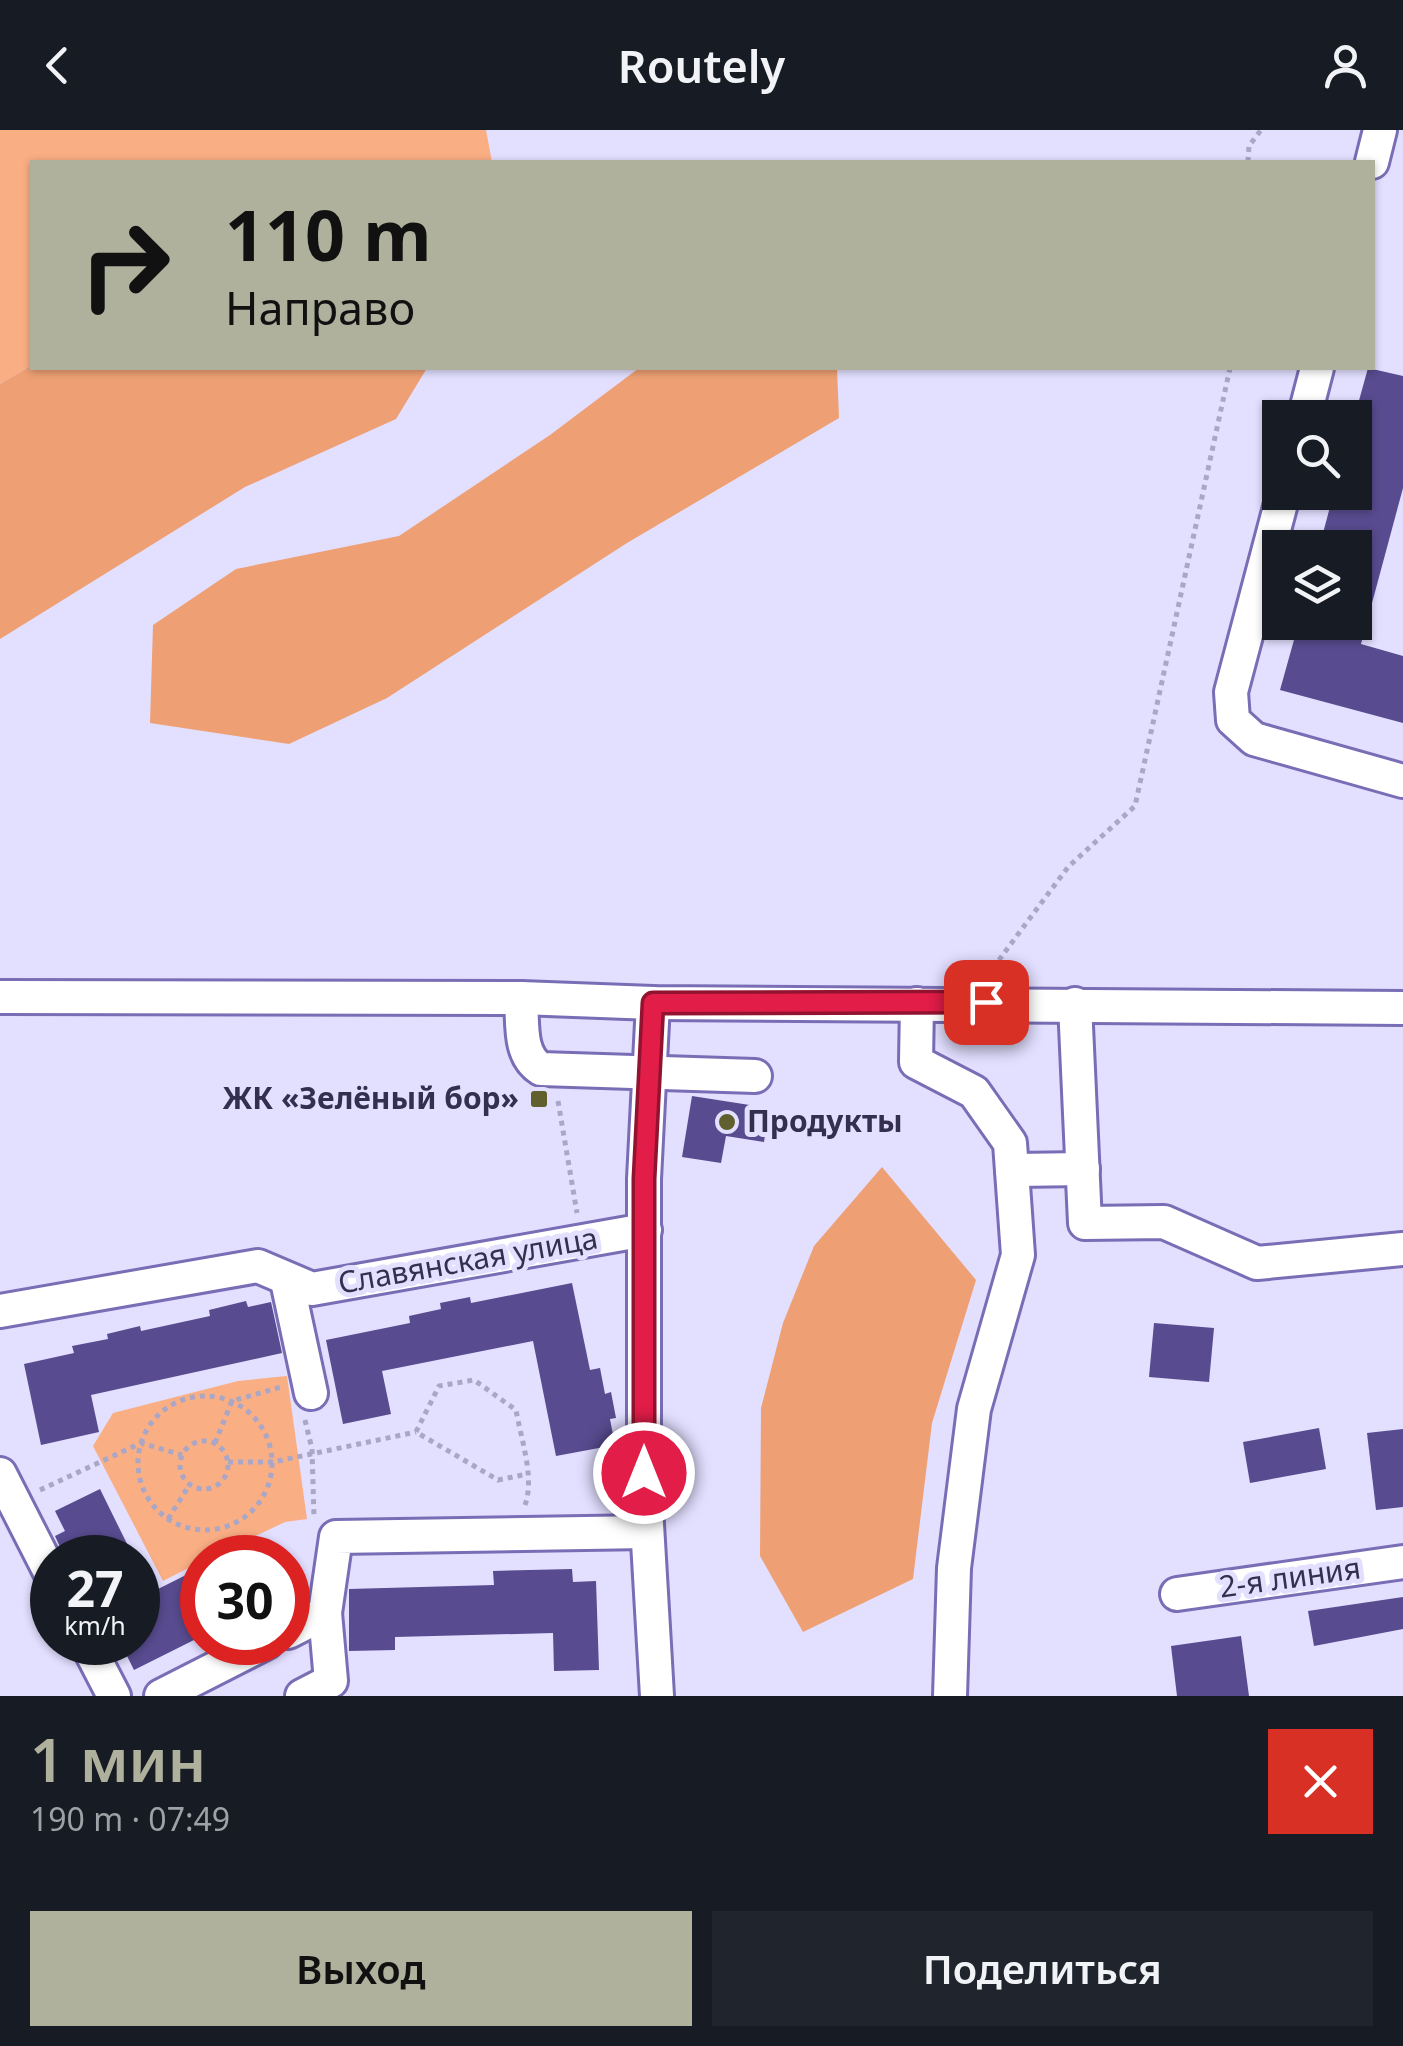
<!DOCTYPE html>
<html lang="ru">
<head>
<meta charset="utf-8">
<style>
  body { margin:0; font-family:"Noto Sans",sans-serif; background:#20242c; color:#f1f3f6; height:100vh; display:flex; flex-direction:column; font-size:38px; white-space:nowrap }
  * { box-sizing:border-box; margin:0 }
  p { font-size:32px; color:#9ea1a6 }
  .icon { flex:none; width:55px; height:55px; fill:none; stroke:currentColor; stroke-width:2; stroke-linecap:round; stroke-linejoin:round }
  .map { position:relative; height:1566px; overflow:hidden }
  .drawer { display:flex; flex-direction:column; background:#171b24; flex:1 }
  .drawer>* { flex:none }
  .banner { position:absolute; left:30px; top:30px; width:1345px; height:210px; border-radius:0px; box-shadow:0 2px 8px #0004; background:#afb19c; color:#111; overflow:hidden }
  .buttons { position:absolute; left:1262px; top:270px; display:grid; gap:20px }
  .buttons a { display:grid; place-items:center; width:110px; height:110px; border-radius:0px; background:#171b24; box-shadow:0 2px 8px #0004; font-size:50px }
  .speed { position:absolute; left:30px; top:1405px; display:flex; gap:20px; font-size:50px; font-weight:700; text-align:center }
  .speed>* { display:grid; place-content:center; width:130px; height:130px; border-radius:50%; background:#171b24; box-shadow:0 2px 8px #0004; line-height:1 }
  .speed small { font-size:25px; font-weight:400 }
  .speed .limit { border:15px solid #d22; background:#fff; color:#111 }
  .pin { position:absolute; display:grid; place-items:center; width:85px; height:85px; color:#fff; margin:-42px; border-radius:20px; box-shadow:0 5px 15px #0006 }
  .me { position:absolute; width:110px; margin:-55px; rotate:0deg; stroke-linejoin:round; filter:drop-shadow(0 0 8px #0008) }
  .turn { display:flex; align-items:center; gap:35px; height:210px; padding:0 30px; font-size:45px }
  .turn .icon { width:130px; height:130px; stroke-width:2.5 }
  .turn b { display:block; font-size:70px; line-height:85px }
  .round { display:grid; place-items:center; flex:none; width:105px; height:105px; border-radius:0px; background:#20242c }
  .summary { display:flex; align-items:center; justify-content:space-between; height:170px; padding:0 30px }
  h1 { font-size:60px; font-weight:600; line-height:75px; color:#afb19c }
  .primary-button { display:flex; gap:20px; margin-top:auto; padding:20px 30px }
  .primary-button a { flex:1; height:115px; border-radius:0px; background:#afb19c; color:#111; font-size:40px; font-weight:600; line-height:115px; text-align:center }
  .primary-button a+a { background:#20242c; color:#f1f3f6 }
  header { display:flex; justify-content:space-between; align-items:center; height:130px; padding:0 30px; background:#171b24; font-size:45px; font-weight:600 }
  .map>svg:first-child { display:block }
  .green { fill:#faae84 }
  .forest { fill:#eea074 }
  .building { fill:#584b8f }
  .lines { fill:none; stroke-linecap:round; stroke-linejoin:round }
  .minor-casing { stroke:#796db5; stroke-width:38 }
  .path { stroke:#aaa6c6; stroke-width:5; stroke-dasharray:5 5; stroke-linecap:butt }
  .minor { stroke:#fff; stroke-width:32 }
  .route-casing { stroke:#92132f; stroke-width:25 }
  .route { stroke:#e11d48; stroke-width:18 }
  .poi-dot { fill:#5f602d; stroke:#e2dfff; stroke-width:4 }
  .labels { text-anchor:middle; stroke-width:10; stroke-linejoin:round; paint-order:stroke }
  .poi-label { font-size:30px; font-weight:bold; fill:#342f4e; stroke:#e2dfff; text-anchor:end }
  .street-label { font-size:30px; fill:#342f4e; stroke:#e2dfff }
</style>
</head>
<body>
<header><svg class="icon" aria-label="back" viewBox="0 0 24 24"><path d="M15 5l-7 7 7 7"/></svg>Routely<svg class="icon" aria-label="person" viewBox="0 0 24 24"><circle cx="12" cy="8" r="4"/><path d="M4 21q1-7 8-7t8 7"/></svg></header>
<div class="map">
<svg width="1403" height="1566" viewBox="0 0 1403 1566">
  <rect width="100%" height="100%" fill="#e2dfff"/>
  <g class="green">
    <polygon points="0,0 486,0 492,32 32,32 32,235 0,254"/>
    <polygon points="287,1246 307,1389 285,1392 211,1427 202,1428 202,1431 163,1451 93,1316 113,1283 238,1251"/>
  </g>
  <g class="forest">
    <polygon points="32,235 32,238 427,238 396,289 245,357 0,509 0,254"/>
    <polygon points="639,238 837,238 839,288 627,413 387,568 289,614 150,593 153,495 236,439 399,406 550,305"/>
    <polygon points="882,1037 976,1150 932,1293 913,1449 803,1502 760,1426 761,1278 783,1193 814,1116"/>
  </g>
  <g class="building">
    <polygon points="1368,238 1403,246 1403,358 1361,514 1403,526 1403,593 1280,560 1299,492 1355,492 1355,418 1319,418 1334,362 1355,362 1355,285"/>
    <polygon points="692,966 769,978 764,1012 726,1006 721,1033 682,1027"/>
    <polygon points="572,1153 590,1240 600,1238 605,1264 611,1262 616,1288 610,1289 615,1315 556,1326 533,1211 382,1241 391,1284 343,1294 326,1210 410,1193 409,1186 441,1179 440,1173 470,1167 471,1173"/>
    <polygon points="246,1171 248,1177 271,1172 282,1223 91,1265 99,1302 41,1315 24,1234 74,1223 72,1216 108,1209 107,1204 140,1196 141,1201 210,1186 209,1180"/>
    <polygon points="1154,1193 1214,1198 1209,1252 1149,1247"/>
    <polygon points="1319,1298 1326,1339 1250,1353 1243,1312"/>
    <polygon points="1403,1299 1403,1377 1376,1380 1367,1303"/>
    <polygon points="100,1359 134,1428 65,1428 55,1406 65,1401 55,1381"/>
    <polygon points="202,1437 202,1506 134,1540 120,1512 138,1512 138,1469"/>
    <polygon points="572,1439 573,1452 596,1451 599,1540 554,1541 553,1503 395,1507 395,1520 349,1521 349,1459 494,1455 493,1441"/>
    <polygon points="1403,1467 1403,1499 1314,1516 1308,1481"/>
    <polygon points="1241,1506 1249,1566 1177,1566 1171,1516"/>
  </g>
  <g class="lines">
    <defs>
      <g id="minor">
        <polyline points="1372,32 1380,0"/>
        <polyline points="1304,288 1317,238"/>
        <polyline points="1284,362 1231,562 1233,590 1254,609 1403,651"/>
        <polyline points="0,867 521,868 653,873 1403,878"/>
        <path d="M521 868C523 892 518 925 541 939L755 946"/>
        <polyline points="653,873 644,1049 644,1343 657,1566"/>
        <polyline points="917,874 916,932 974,962 1010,1013 1018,1125 974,1279 954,1438 950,1566"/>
        <polyline points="1075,874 1085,1093 1164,1092 1257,1133 1403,1119"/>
        <polyline points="1012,1040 1083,1039"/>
        <polyline points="287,1151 311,1263"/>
        <polyline points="0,1181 258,1136 312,1159 645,1100"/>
        <polyline points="0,1344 52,1446"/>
        <polyline points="1177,1464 1403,1432"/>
        <polyline points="288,1502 325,1483 336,1407 647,1402"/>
        <polyline points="86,1512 114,1566"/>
        <polyline points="161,1566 267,1512"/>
        <polyline points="302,1566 331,1551 325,1483"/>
      </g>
    </defs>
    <use href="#minor" class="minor-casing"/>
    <g class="path">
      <polyline points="1248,32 1249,16 1261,0"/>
      <polyline points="987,846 1068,737 1135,676 1230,238"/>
      <polyline points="558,971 577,1083"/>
      <circle cx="205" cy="1333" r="67"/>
      <polyline points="305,1290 312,1319 314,1388"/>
      <circle cx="204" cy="1335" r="24"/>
      <polyline points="215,1313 232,1271 281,1257"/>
      <polyline points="228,1332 273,1332 416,1302"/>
      <polyline points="40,1360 141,1313 182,1325"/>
      <path d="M525 1375C535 1348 521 1309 516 1280L474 1250 439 1256 416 1302 498 1350 527 1344"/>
      <polyline points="168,1389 190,1354"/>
    </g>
    <use href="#minor" class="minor"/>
  </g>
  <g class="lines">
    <defs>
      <polyline id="route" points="644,1343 644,1049 653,873 986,872"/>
    </defs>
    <use href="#route" class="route-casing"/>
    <use href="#route" class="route"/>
  </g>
  <g class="poi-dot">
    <rect x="529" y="959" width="20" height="20" rx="5"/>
    <circle cx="727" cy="992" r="10"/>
  </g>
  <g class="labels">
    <g class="poi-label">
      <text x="519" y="979">ЖК «Зелёный бор»</text>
      <text x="747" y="1002" text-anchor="start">Продукты</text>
    </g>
    <g class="street-label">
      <text transform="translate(468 1131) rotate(-10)" y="10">Славянская улица</text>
      <text transform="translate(1290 1448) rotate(-8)" y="10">2-я линия</text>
    </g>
  </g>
</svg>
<div class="buttons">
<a><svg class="icon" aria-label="search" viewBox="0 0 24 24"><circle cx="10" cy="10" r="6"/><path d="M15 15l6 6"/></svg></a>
<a><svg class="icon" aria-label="layers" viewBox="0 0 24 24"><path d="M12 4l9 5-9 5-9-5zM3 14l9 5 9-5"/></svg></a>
</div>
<div class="speed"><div>27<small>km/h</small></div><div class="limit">30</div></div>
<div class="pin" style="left:986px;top:872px;background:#d93025"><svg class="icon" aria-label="arrive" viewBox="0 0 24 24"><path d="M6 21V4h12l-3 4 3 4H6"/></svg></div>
<svg class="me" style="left:644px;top:1343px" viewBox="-20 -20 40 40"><circle r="17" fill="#e11d48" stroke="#fff" stroke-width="3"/><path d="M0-11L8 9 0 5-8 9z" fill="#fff"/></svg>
<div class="banner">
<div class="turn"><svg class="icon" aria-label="right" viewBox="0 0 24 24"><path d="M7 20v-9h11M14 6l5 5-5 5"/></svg><div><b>110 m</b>Направо</div></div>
</div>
</div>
<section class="drawer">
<div class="summary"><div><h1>1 мин</h1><p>190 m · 07:49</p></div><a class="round" style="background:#d93025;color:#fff"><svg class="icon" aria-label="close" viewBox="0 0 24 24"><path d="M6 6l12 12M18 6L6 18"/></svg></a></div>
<div class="primary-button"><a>Выход</a><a>Поделиться</a></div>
</section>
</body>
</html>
